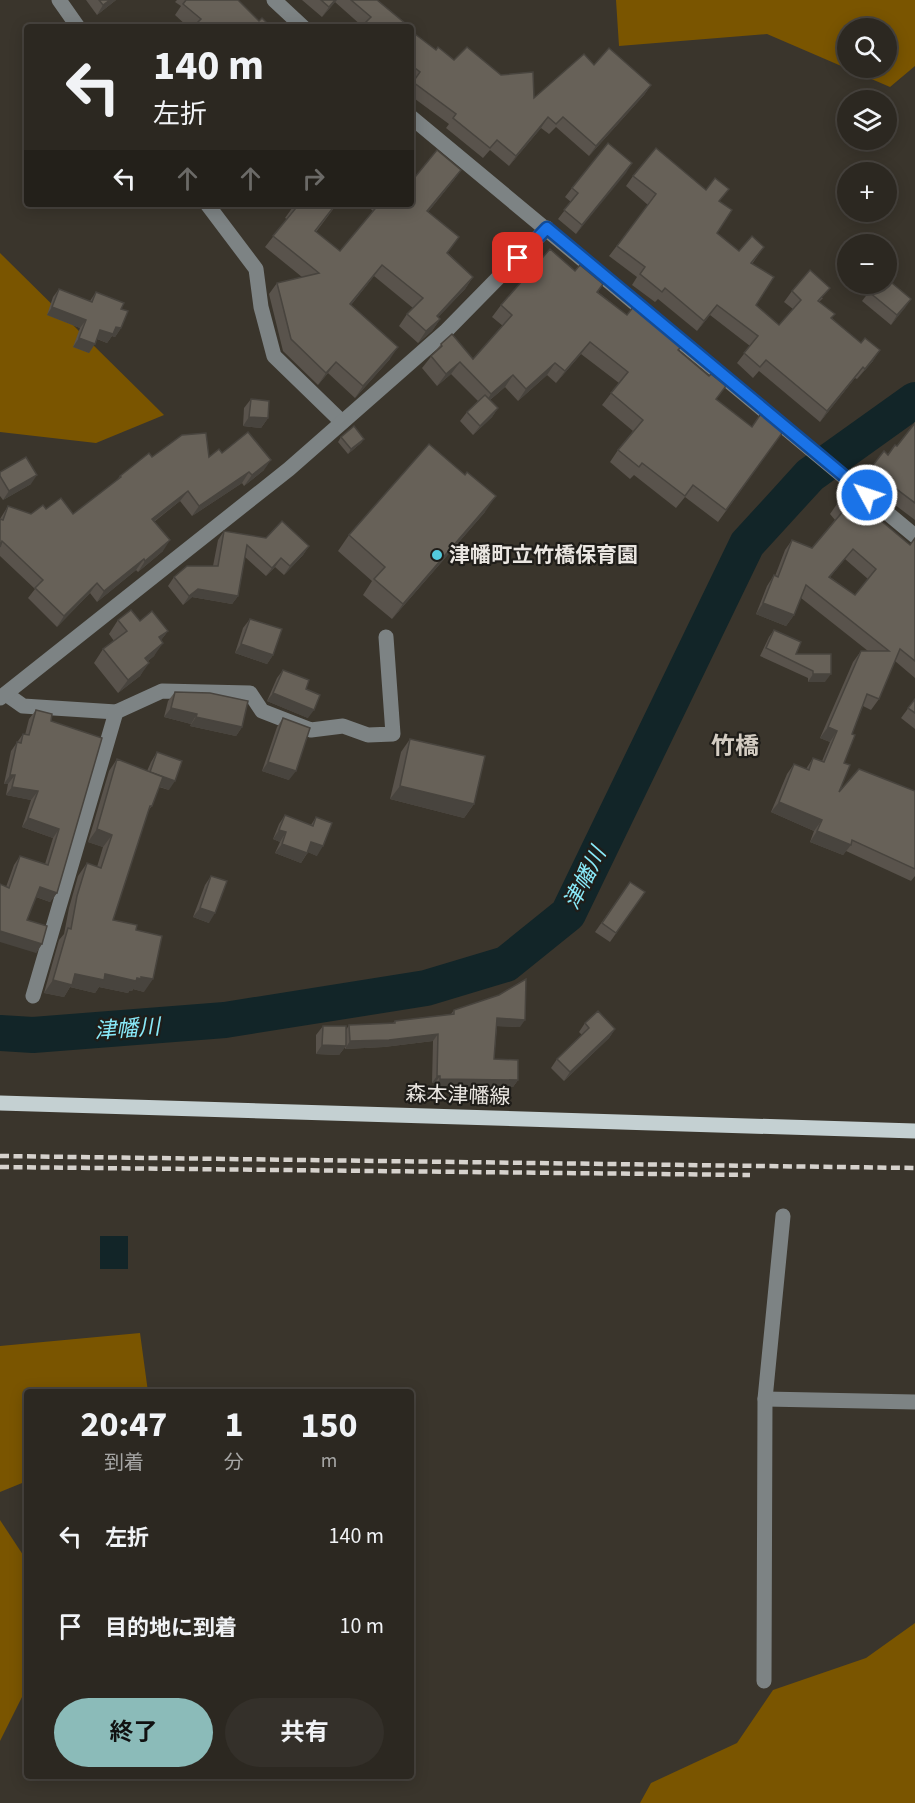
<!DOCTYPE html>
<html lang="ja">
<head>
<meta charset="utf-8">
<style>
  body { margin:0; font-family:"Source Sans 3","Noto Sans JP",sans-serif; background:#34302a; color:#f1f3f6; height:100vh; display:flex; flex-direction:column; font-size:22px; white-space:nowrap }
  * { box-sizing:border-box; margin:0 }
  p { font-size:20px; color:#a6a6a5 }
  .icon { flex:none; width:33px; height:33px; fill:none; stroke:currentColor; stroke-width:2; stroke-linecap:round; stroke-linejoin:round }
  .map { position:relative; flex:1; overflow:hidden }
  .side { position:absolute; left:24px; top:1389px; width:390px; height:390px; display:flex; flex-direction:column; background:#2c2821; border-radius:6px; box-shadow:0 3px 15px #0003,0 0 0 2px #48443f }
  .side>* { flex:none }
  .guide { position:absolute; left:24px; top:24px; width:390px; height:183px; border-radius:6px; box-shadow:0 3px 15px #0003,0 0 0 2px #48443f; background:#2c2821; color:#f1f3f6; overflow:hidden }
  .fabs { position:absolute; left:837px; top:18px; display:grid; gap:12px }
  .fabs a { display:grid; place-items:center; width:60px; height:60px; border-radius:50%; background:#2c2821; box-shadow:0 3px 15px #0003,0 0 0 2px #48443f; font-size:30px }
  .pin { position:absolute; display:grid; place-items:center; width:51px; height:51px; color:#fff; margin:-26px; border-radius:12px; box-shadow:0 3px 9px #0006 }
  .me { position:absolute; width:66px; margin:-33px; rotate:310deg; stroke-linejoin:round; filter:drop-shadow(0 0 4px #0008) }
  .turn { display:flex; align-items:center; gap:21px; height:126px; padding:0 30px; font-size:27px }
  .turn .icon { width:78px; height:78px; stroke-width:2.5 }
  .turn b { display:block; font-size:42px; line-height:51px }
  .lanes { display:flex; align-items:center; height:57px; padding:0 30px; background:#0003; justify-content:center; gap:30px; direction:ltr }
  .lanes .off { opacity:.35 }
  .eta { display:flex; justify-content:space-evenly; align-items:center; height:102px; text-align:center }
  .eta b { font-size:36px; font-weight:700; line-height:42px }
  .action { display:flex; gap:12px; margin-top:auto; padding:12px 30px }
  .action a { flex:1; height:69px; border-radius:36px; background:#8bbbb9; color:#111; font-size:24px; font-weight:700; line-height:69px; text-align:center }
  .action a+a { background:#34302a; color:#f1f3f6 }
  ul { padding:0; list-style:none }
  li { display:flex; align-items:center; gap:18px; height:90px; padding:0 30px }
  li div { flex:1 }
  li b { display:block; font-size:22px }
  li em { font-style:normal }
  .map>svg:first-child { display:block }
  .green { fill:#7a5500; fill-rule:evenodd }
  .water { fill:#122528 }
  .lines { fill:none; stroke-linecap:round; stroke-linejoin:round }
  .river { stroke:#122528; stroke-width:36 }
  .minor { stroke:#7d8384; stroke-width:15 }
  .major { stroke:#c4d0d2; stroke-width:15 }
  .rail { stroke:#d6d2cd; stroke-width:4.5; stroke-dasharray:9 4.5; stroke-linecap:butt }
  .wall { fill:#59534c; fill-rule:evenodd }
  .shaded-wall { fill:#48443e }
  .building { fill:#676158; stroke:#48443e; stroke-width:1.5; fill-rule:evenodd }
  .route-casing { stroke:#114b97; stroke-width:15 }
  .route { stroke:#1a73e8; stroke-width:10 }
  .poi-dot { fill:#53cadc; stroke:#1f1d19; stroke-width:2 }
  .labels { text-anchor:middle; stroke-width:4.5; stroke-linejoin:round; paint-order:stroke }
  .poi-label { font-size:21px; font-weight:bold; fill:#eae6e1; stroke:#1f1d19; text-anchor:start }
  .street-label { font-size:21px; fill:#eae6e1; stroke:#1f1d19 }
  .water-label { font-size:22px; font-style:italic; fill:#89eaf9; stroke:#1f1d19 }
  .quarter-label { font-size:24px; font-weight:bold; fill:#d4cdc3; stroke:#1f1d19 }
</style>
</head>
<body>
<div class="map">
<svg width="915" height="1803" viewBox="0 0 915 1803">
  <rect width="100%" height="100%" fill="#3a352c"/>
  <g class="green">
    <path d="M616 0H915V66L890 87 767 34 619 46ZM848 28H886V68H848Z"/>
    <polygon points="0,253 164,415 96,443 0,432"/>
    <polygon points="140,1333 148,1392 27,1392 27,1481 0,1492 0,1346"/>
    <polygon points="0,1520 27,1561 27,1687 0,1741"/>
    <polygon points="915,1623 915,1803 640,1803 651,1783 737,1743 773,1690 866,1658"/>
  </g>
  <rect class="water" x="100" y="1236" width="28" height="33"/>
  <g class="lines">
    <polyline class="river" points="0,1033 33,1035 225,1020 426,988 506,964 568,914 747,544 810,475 915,400"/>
    <g class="minor">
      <polyline points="59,0 78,27"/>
      <polyline points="274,0 303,27"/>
      <polyline points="411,117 915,536"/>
      <polyline points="207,204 256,269 261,307 274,356 342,422"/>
      <polyline points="6,694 23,706 116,712 162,691 250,693 262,711 311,730 343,726 368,735 393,734 386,637"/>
      <polyline points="0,698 289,469 445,332 547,228"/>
      <polyline points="33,996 116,712"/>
      <polyline points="765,1399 915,1402"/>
      <polyline points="764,1681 765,1399 783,1216"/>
    </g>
    <polyline class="major" points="0,1103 915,1131"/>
    <g class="rail">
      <polyline points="0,1156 915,1168"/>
      <polyline points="0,1167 750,1175"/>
    </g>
  </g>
  <g class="wall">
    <polygon points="86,0 116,0 97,15"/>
    <polygon points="177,0 238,0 259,21 271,27 188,27 175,15 181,6 175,2"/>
    <polygon points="302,0 377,0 406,24 362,26 335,2 322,17"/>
    <polygon points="411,31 436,50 454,60 501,75 534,98 594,65 651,85 644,95 589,156 556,127 549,134 541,128 509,166 490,150 483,158 446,128 449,124 411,96 411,84 413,82 411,81"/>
    <polygon points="632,163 576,234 558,219 571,202 565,197 572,188"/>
    <polygon points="461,170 453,181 428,212 448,253 473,277 465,289 438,317 440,319 432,331 418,343 399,326 407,314 413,308 374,276 351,305 390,359 355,398 328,373 318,385 283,351 269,294 277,283 302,277 265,247 287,219 285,218 295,204 337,204 316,232 340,251 373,211 365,204 411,204"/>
    <polygon points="633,176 720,202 717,233 739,251 764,247 752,264 756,305 779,325 793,309 784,302 792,291 823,298 819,302 832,318 873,361 857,379 855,378 820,422 759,371 753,378 737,363 750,346 710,315 697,331 658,299 655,302 632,285 637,277 609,256 648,205 626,186"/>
    <polygon points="575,271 603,284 598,292 627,315 678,351 716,400 752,427 785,429 718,522 685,497 676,508 634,475 630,479 610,462 618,450 633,431 602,405 619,383 581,354 556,383 547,375 518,401 505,387 490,400 498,408 492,417 473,435 460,421 467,412 478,401 451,374 437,386 422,368 441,344 473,359 503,326 492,317 501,305"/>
    <polygon points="59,289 90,301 96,292 121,309 121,328 115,337 112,336 107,343 97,339 89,353 73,347 80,328 47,315 53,297"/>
    <polygon points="869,292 911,299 891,325 862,301"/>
    <polygon points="251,399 268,418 261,428 243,426 244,408"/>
    <polygon points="915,423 915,520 862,480 870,469 897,446"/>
    <polygon points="341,437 364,439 361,443 348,454 338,442"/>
    <polygon points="222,453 264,470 244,486 242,483 192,516 180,501 154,522 163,551 138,572 136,570 97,602 90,593 57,627 28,598 35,589 0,556 0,519 8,506 31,514 46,509 73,514 115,482 120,476 152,457 209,457"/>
    <polygon points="0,472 31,484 3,500 0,496"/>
    <path d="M837 504 868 510 910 545 915 538V678L895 661 879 699 871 710 863 706 852 734 844 763 839 792 915 791V876L911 881 846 851 843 855 810 842 814 831 771 812 787 774 794 764 806 769 813 758 822 761 830 742 820 738 853 662 861 651H868L801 598 794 615 786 626 756 614 767 586 774 575 775 576 785 550 792 540 812 548 835 520 830 514ZM845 559 868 579 855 595 830 577Z"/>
    <polygon points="485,512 392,619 363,595 372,581 338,551 349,535"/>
    <polygon points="224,531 309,546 303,555 284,575 275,567 266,576 245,557 238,596 232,604 192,597 183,605 168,586 174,577 213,566 218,540"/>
    <polygon points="250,619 273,655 267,664 235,653 243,628"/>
    <polygon points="118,620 140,621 168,631 161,640 154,656 148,661 140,676 118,693 94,663 103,649 114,641 109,634"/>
    <polygon points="774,630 796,654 825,682 808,682 808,678 760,656 769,637"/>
    <polygon points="283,670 306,689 308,718 267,701 277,678"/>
    <polygon points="175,692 242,727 236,736 190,726 191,724 164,717 168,701"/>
    <polygon points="915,699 915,729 901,718"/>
    <polygon points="36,710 51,721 102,738 57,893 50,902 36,897 27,920 42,944 36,953 6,887 14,865 20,856 45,864 53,838 22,827 31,800 6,795 8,784 4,784 11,751 23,734 25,735 29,719"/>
    <polygon points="283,718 289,780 262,771 277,727"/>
    <polygon points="410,739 474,804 464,818 390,799 401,752"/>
    <polygon points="157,752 169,790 159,787 152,806 148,811 113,920 136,930 144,992 133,989 132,991 129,991 128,993 99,987 95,993 70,987 64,997 44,993 59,940 64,934 69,908 78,876 87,863 97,867 103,847 88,842 109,771 117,759 147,771 151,762"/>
    <polygon points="285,815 311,825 316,817 317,856 308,852 301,863 275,853 280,842 273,839 279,824"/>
    <polygon points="211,876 209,923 193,917 205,885"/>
    <polygon points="630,882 645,892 610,942 595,932"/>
    <polygon points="454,1010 520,1027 497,1026 494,1059 518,1080 513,1087 435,1086 435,1083 432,1083 433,1041 384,1047 345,1049 345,1047 339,1055 316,1054 316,1035 323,1026 346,1030 349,1025 393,1023 395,1021 451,1014"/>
    <polygon points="585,1023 615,1029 609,1038 564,1081 551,1068 557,1059 582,1035 579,1032"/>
  </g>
  <g class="shaded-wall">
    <polygon points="110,0 116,0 97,15 103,5"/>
    <polygon points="335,0 337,0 322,17 329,7"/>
    <polygon points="651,85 644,95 589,156 596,146"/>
    <polygon points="548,117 541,128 509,166 516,156"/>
    <polygon points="632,163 626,173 576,234 582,225"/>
    <polygon points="461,170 453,181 419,223 427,211"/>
    <polygon points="382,265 374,276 342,316 350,304"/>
    <polygon points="473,277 465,289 429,327 437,316"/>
    <polygon points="911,299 905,308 891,325 897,315"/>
    <polygon points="717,305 710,315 697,331 704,321"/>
    <polygon points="52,307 86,320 80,328 47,315"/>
    <polygon points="440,319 432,331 418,343 426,331"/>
    <polygon points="116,327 121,328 115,337 112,336 107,343 95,338 100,330"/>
    <polygon points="79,338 95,344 89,353 73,347"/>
    <polygon points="590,342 581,354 556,383 565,371"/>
    <polygon points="398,347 390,359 355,398 363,386"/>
    <polygon points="880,350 873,361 857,379 865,369"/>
    <polygon points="336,362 328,373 318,385 326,373"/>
    <polygon points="460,362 451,374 437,386 446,374"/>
    <polygon points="555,363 547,375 518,401 526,389"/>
    <polygon points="863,367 855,378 820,422 827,411"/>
    <polygon points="513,375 505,387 483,406 491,394"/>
    <polygon points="498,408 492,417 473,435 480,426"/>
    <polygon points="249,417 268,418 261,428 243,426"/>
    <polygon points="364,439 361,443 348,454 351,449"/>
    <polygon points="271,460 264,470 244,486 252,475"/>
    <polygon points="249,472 242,483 192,516 199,506"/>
    <polygon points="37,475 31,484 3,500 9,491"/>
    <polygon points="188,491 180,501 144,529 152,519"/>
    <polygon points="496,496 485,512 392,619 403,604"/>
    <polygon points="170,540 163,551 138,572 145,561"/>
    <polygon points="309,546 303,555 284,575 290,566"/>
    <polygon points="853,549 845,559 822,587 829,577"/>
    <polygon points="281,558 275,567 266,576 272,568"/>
    <polygon points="144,559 136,570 97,602 104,591"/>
    <polygon points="97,583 90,593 57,627 64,616"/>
    <polygon points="198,589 238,596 232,604 192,597 183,605 189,596"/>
    <polygon points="763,603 794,615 786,626 756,614"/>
    <polygon points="168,631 158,644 159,637"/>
    <polygon points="163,643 154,656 136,671 145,658"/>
    <polygon points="241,644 273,655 267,664 235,653"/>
    <polygon points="149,663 140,676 118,693 128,680"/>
    <polygon points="813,674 831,674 825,682 808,682"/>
    <polygon points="273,693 314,710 308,718 267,701"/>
    <polygon points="171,708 197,714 191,724 164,717"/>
    <polygon points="196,717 242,727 236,736 190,726"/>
    <polygon points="828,727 837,731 830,742 820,738"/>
    <polygon points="268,762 296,771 289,780 262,771"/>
    <polygon points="150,772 175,781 169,790 144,781"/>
    <polygon points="10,775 15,775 8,784 4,784"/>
    <polygon points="400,786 474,804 464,818 390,799"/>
    <polygon points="12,787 38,791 31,800 6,795"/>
    <polygon points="779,802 822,820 814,831 771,812"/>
    <polygon points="28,818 59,829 53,838 22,827"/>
    <polygon points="97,829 112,835 103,847 88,842"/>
    <polygon points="279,830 286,832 280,842 273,839"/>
    <polygon points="817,831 851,845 843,855 810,842"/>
    <polygon points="311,842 323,846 317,856 305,851"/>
    <polygon points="282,844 307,853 301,863 275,853"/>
    <polygon points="40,887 57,893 50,902 34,896"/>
    <polygon points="200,908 215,913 209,923 193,917"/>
    <polygon points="0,931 42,944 36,953 0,942"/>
    <polygon points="75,974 105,974 137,978 141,977 153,979 144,992 133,989 132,991 129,991 128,993 99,987 95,993 70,987 64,997 44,993 53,980"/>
    <polygon points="497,1018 525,1020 520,1027 492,1026"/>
    <polygon points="615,1029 609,1038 564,1081 570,1072"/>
    <polygon points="438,1034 433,1041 384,1047 345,1049 350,1041"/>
    <polygon points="322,1045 346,1046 339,1055 316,1054"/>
    <polygon points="437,1076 440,1076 435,1083 432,1083"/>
    <polygon points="440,1079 518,1080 513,1087 435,1086"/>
  </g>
  <g class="building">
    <polygon points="99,0 110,0 103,5"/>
    <polygon points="186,0 238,0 259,21 262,18 271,27 203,27 198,22 201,19 183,4"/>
    <polygon points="321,0 335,0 329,7"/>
    <polygon points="351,0 377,0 406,24 405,26 406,27 361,27 371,17"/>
    <polygon points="411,31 436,50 438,47 454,60 467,47 501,75 533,72 534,98 584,54 594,65 609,48 651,85 596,146 563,117 556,124 548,117 516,156 497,140 490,148 453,118 456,114 413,82 420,72 411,65"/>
    <polygon points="608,143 632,163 582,225 564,210 578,193 572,188"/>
    <polygon points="656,148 706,190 715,178 729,189 719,201 732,210 717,233 739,251 752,236 764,247 751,263 774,277 756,305 779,325 801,300 792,291 810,270 830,288 818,301 835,314 831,318 861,343 865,338 880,350 865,369 863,367 827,411 766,360 760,367 744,353 758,336 717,305 704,321 665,288 662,292 640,274 645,267 617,246 656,194 633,176"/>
    <polygon points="437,150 461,170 427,211 459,237 447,253 473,277 437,316 440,319 426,331 407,314 423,298 382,265 350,304 398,347 363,386 336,362 326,373 291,339 277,283 319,273 273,236 296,208 293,206 295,204 336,204 315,231 340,251 379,204 411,204 411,182"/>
    <polygon points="550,249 575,271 580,265 603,284 597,292 627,315 634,306 682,346 678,350 709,376 711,374 726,386 716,399 752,427 762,412 785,429 726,510 693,485 685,496 642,463 639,467 618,450 643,420 611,393 628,372 590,342 565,371 555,363 526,389 513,375 491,394 460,362 446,374 431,356 442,346 441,344 452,334 473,359 512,315 501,305"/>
    <polygon points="886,278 911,299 897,315 869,292 876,284 886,284"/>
    <polygon points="59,289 92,302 96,292 124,303 121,309 128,311 121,328 116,327 113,334 100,330 95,344 79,338 86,320 52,307"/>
    <polygon points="485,395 498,408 480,426 467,412"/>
    <polygon points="251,399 269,401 268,418 249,417"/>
    <polygon points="915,423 915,503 870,469 884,451 888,455 895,445 897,446"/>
    <polygon points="354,426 364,439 351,449 341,437"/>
    <polygon points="248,432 271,460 252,475 249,472 199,506 188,491 152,519 170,540 145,561 144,559 104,591 97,583 64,616 35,588 43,580 2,541 0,547 0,519 3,520 8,506 31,514 43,505 46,509 61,498 73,514 121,477 120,476 149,453 152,457 182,435 206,433 209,457 219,449 222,453"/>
    <polygon points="429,444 465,475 467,472 496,496 403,604 374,579 385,567 349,535"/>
    <polygon points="26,457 37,475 9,491 0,476 0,472"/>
    <path d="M856 484 876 499 867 509 910 545 915 538V661L900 649 879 699 867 694 852 734 855 735 844 763 850 765 839 792 859 769 915 791V869L852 840 851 845 817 831 822 820 779 802 794 764 809 770 813 758 824 762 837 731 828 727 861 651H889L806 585 794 615 763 603 774 575 778 577 792 540 812 548 844 510 837 504ZM853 549 876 569 855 595 829 577Z"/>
    <polygon points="282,521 309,546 290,566 281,558 272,568 247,545 238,596 198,589 189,596 174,577 187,566 218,566 224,531 266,538"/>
    <polygon points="131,610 140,621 152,611 168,631 159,637 163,643 145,658 149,663 128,680 103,649 127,631 118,620"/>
    <polygon points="250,619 282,629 273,655 241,644"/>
    <polygon points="774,630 801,642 796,654 831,654 831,674 813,674 813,671 766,648"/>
    <polygon points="283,670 309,680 306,689 320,695 314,710 273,693"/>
    <polygon points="175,692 210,693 248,701 242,727 196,717 197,714 171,708"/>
    <polygon points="915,699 915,713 908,708"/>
    <polygon points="36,710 52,714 51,721 102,738 57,893 40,887 27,920 47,926 42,944 0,931 0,884 9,888 20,856 48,865 59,829 28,818 38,791 12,787 15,775 10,775 17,742 21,743 23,734 29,735"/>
    <polygon points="283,718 310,728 296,771 268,762"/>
    <polygon points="410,739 485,756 474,804 400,786"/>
    <polygon points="157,752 182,761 175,781 150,772"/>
    <polygon points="117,759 163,777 152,806 150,806 113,920 137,925 136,930 162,936 153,979 141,977 141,979 137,978 136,981 105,974 104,980 75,974 72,985 53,980 68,928 71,929 77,896 87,863 101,868 112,835 97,829"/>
    <polygon points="285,815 313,826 316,817 332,823 323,846 311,842 307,853 282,844 286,832 279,830"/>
    <polygon points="211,876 227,881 215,913 200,908"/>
    <polygon points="630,882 645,892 616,933 602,923"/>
    <polygon points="526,979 525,1020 497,1018 494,1059 518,1060 518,1080 440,1079 440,1076 437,1076 438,1034 389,1040 350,1041 349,1025 395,1023 395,1021 454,1014 454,1010 499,995"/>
    <polygon points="598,1011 615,1029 570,1072 557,1059 589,1028 585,1023"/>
    <polygon points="323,1026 346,1026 346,1046 322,1045"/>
  </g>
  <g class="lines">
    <defs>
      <polyline id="route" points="518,258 547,228 867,495"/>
    </defs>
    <use href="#route" class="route-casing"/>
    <use href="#route" class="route"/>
  </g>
  <circle class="poi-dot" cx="437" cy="555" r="6"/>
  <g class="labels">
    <g class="poi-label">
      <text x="449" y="562">津幡町立竹橋保育園</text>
    </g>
    <g class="street-label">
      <text transform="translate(458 1095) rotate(2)" y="7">森本津幡線</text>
    </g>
    <g class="water-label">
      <text transform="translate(584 878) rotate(-63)" y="8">津幡川</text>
      <text transform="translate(127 1028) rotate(-4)" y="8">津幡川</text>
    </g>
    <g class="quarter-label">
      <text x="735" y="754">竹橋</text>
    </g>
  </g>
</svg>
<div class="fabs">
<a><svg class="icon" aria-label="search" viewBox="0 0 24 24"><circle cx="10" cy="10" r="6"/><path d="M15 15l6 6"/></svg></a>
<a><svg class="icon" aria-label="layers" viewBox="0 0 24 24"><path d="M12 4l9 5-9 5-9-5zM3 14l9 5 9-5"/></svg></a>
<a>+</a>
<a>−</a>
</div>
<div class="pin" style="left:518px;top:258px;background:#d93025"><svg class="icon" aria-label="arrive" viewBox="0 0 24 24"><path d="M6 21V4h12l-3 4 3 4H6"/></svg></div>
<svg class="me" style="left:867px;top:495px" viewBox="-20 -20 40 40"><circle r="17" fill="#1a73e8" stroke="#fff" stroke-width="3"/><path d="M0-11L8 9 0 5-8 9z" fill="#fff"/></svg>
<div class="guide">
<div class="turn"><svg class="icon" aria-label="left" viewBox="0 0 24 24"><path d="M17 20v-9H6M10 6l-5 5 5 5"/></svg><div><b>140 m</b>左折</div></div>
<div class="lanes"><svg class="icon" aria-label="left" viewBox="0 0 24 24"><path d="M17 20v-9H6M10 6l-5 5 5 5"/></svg><svg class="icon off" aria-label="ahead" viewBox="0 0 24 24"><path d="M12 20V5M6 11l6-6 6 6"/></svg><svg class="icon off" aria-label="ahead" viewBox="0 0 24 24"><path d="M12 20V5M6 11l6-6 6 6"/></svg><svg class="icon off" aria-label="right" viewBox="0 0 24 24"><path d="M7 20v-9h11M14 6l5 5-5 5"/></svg></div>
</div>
<section class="side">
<div class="eta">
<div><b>20:47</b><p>到着</p></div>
<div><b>1</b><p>分</p></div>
<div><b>150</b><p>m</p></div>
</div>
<ul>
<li><svg class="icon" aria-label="left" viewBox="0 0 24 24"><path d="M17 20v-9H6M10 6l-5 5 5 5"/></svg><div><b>左折</b></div><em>140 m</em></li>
<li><svg class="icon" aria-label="arrive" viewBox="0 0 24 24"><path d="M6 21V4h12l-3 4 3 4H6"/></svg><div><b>目的地に到着</b></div><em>10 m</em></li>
</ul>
<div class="action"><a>終了</a><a>共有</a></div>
</section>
</div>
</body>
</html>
